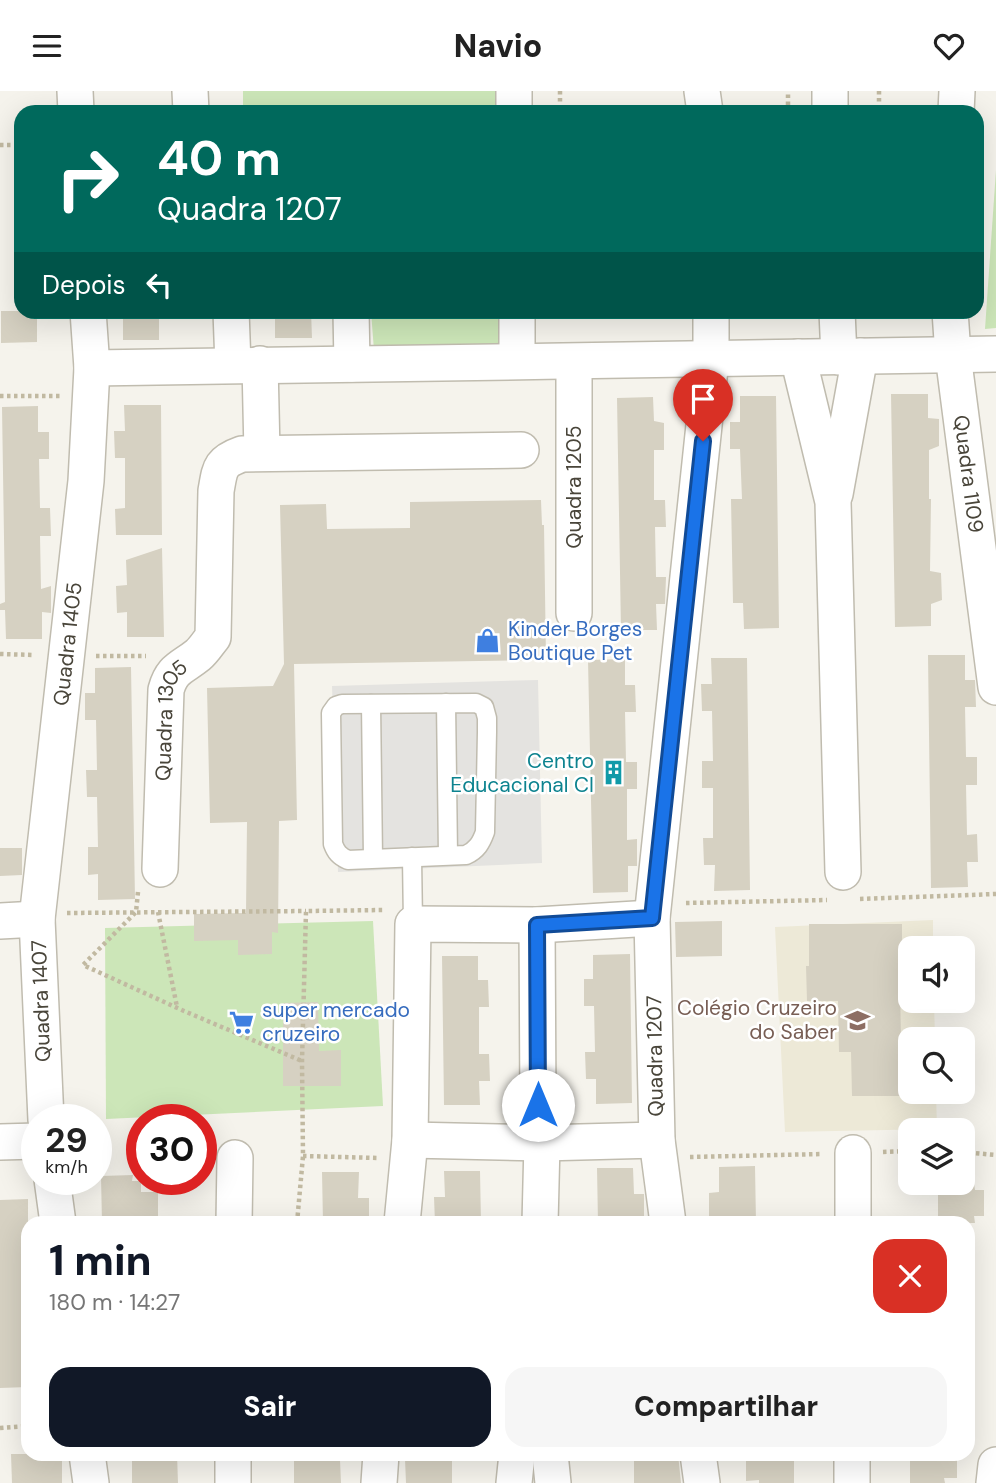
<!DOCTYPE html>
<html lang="pt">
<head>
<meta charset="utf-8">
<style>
  body { margin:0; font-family:"DM Sans",sans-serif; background:#f6f6f6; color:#222; height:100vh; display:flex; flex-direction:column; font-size:26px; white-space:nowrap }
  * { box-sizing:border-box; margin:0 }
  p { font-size:23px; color:#767676 }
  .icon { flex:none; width:38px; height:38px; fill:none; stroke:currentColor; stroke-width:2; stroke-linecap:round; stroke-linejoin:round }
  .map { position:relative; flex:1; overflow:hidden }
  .side { position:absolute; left:21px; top:1125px; width:954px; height:245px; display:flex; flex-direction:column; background:#fff; border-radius:21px; box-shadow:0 7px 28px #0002 }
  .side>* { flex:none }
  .top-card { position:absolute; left:14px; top:14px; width:970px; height:214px; border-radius:21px; box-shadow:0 7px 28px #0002; background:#00695c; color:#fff; overflow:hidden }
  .controls { position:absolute; left:898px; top:845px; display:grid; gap:14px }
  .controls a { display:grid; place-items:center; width:77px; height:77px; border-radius:14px; background:#fff; box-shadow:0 7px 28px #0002; font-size:35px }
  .speed { position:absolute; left:21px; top:1013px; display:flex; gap:14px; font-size:35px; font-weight:700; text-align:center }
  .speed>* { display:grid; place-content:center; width:91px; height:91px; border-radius:50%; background:#fff; box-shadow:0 7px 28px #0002; line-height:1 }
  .speed small { font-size:18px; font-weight:400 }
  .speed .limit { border:10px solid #d22; background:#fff; color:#111 }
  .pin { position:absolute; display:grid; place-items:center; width:60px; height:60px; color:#fff; margin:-72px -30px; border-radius:50% 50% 50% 0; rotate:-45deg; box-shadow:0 0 7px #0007 }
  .pin .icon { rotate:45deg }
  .me { position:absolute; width:77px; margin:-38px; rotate:0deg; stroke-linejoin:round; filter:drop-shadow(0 0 5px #0008) }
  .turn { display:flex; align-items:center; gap:24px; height:147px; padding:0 28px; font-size:32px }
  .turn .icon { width:91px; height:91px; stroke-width:2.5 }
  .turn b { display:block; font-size:49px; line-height:60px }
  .then { display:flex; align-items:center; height:66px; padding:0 28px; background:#0003; gap:14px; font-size:26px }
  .round { display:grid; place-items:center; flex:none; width:74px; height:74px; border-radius:21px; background:#f6f6f6 }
  .overview { display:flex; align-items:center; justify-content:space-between; height:119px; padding:0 28px }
  h1 { font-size:42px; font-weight:800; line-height:52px; color:#111827 }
  .button { display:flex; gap:14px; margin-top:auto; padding:14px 28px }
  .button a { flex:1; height:80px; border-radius:21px; background:#111827; color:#fff; font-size:28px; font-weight:800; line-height:80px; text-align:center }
  .button a+a { background:#f6f6f6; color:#222 }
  header { display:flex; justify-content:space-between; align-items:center; height:91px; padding:0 28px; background:#fff; font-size:32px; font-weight:800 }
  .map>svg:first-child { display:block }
  .education { fill:#ede9d7 }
  .green { fill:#cce6b8 }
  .parking { fill:#e4e3e0 }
  .building { fill:#d6d1c2 }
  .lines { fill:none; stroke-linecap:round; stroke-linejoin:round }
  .lane-casing { stroke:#c0bcaf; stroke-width:21 }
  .street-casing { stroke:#c0bcaf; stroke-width:38 }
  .path { stroke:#c1b9a1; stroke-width:4.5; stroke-dasharray:3.5 3.5; stroke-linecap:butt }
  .lane { stroke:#fff; stroke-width:18 }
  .street { stroke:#fff; stroke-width:35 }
  .route-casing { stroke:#114b97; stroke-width:18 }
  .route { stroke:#1a73e8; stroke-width:12 }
  .labels { text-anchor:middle; stroke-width:5; stroke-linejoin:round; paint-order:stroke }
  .street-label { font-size:21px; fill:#49453a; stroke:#fff }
  .shop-label { font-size:21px; fill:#366cbe; stroke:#fff; text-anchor:start }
  .culture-label { font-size:21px; fill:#0d838f; stroke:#fff; text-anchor:end }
  .education-label { font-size:21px; fill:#785e54; stroke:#fff; text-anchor:end }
</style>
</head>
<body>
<header><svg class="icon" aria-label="menu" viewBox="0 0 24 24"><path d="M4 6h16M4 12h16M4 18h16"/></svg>Navio<svg class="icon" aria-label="heart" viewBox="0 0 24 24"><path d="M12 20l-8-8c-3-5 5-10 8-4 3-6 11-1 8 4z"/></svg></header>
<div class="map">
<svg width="996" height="1392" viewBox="0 0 996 1392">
  <rect width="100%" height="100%" fill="#f5f3ec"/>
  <polygon class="education" points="933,829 933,857 910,858 910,910 934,910 935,948 910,948 910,1001 936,1001 937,1038 785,1041 775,836"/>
  <g class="green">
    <rect x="243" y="0" width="254" height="21"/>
    <polygon points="996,79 996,237 985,238"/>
    <polygon points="371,221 505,221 507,255 374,259"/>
    <polygon points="373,830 383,1015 106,1028 105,837"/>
  </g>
  <polygon class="parking" points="538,589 542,772 338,781 332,595"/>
  <g class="building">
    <polygon points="1,220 37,220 37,251 1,252"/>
    <rect x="123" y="220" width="36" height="29"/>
    <polygon points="275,220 311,220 312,247 275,247"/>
    <polygon points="891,303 928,303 928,327 939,328 939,355 929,359 929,408 931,408 930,480 941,482 942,509 931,513 931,535 895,536"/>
    <polygon points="740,305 776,305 779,537 744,538 743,512 733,512 731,408 742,408 740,358 730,358 730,331 740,331"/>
    <polygon points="653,306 654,330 664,332 664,359 654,359 654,409 665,409 666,436 655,436 656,486 666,486 665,513 656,513 657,539 621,539 617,307"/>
    <polygon points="124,314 161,314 162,444 116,444 115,418 125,417 125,367 115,367 114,340 125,340"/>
    <polygon points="38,315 38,341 49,341 49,368 39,368 40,417 50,417 51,445 40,445 41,498 51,495 51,522 42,521 42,548 6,548 5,519 0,519 0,513 5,511 2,316"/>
    <polygon points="541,409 542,434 544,434 546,569 294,573 297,729 279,730 278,842 272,841 272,863 238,864 238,849 194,850 194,823 246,822 247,731 210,732 207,597 273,595 284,573 280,414 326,413 327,438 410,437 410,411"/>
    <polygon points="162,457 164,546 127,546 127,521 117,522 116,495 127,494 126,469"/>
    <polygon points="928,564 965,564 965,589 975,589 976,616 965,616 966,666 977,666 977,694 966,694 967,744 977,743 978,771 967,771 968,796 931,797"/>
    <polygon points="711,567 747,567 750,799 714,800 715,774 704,774 703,747 713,747 713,697 702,697 702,670 713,670 712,620 702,620 701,593 712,593"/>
    <polygon points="625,568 625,594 635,594 636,621 625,621 626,671 637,671 637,698 627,698 627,749 637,748 637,775 628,775 628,801 593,802 588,569"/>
    <polygon points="131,576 135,808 98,809 98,783 88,784 88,756 98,756 97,706 87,706 86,679 97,679 96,629 85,629 85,602 95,602 95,577"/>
    <polygon points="0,757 22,757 22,784 0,785"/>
    <polygon points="722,830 722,865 676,866 675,831"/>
    <polygon points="809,833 902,833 902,895 900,895 902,1005 852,1005 851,961 839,961 838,910 807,910 806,875 809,875"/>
    <polygon points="630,863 632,1012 596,1013 596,988 586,988 585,961 595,961 594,915 584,915 584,888 593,888 593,864"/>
    <polygon points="442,865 478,865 478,889 488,889 489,916 479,916 479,963 489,963 490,990 479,990 480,1014 444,1014"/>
    <polygon points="318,911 319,960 341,959 341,995 283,995 283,912"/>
    <polygon points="755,1075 756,1132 721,1132 721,1129 709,1129 709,1102 719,1101 719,1076"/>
    <polygon points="597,1077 633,1077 634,1103 644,1103 644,1131 598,1132"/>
    <polygon points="444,1080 480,1080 481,1132 435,1132 434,1106 445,1106"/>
    <polygon points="322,1081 359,1081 358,1107 369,1107 369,1132 323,1132"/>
    <polygon points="133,1084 132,1090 141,1090 141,1101 158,1101 158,1126 141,1126 141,1132 102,1132 101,1085"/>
    <polygon points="938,1092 974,1092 975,1099 984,1099 984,1125 974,1125 975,1132 938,1132"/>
    <polygon points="28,1108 28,1296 0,1297 0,1109"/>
    <polygon points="11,1363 62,1363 62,1392 12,1392"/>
    <polygon points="132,1363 177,1363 178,1392 132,1392"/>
    <polygon points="294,1363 328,1363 329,1369 340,1369 341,1392 294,1392"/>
    <polygon points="418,1363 452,1363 452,1392 406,1392 405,1368 418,1368"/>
    <polygon points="634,1363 678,1363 681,1392 634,1392"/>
    <polygon points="746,1363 794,1363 794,1392 759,1392 759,1389 746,1390"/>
    <polygon points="910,1363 957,1363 957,1387 944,1387 945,1392 910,1392"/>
  </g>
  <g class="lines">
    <defs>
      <g id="lane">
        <polyline points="446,612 448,764"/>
        <path d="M476 612 484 616 487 627V641L485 741C481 752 477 759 466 764L348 769C339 765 336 761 333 753L331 622 336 615 342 613Z"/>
        <polyline points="371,613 373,767"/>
        <polyline points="412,766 413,833"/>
      </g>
      <g id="street">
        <polyline points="75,0 76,21"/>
        <polyline points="190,0 191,21"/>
        <polyline points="514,0 514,21"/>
        <polyline points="702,0 705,21"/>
        <polyline points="830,0 830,21"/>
        <polyline points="956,21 957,0"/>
        <polyline points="231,220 233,274"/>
        <polyline points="351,220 352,273"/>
        <polyline points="517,220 517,270"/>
        <polyline points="837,220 839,266"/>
        <path id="s1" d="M950 220 953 264 996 596"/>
        <polyline points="798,266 833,411 843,781"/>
        <polyline points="260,273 262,362"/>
        <path d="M92 277C393 272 695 269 996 263"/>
        <polyline points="835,403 860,265"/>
        <polyline points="574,522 574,271"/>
        <path id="s2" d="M160 778 166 599C172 577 182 577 198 564 204 559 208 552 213 546L216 400C220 378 219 371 242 363L521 359"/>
        <polyline points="0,830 37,828"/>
        <polyline points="537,834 538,1014"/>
        <path id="s3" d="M46 1029 37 828 86 390 92 277 88 220"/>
        <polyline points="410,1049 542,1052 657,1049"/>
        <polyline points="0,1051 37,1050"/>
        <polyline points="52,1088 58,1132"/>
        <polyline points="234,1132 235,1067"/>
        <polyline points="402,1132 410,1049 413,833 537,834 652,827"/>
        <polyline points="540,1132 542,1052"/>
        <polyline points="668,1132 657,1049 652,827 711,268 711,220"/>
        <polyline points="853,1132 853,1062"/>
        <polyline points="87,1363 91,1392"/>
        <polyline points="550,1363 553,1392"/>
        <polyline points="698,1363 702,1392"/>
        <polyline points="233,1392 233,1363"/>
        <polyline points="379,1392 381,1363"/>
        <polyline points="514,1392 517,1363"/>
        <polyline points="852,1392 852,1363"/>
        <polyline points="994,1392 996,1374"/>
      </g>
    </defs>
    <use href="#lane" class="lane-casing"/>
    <use href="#street" class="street-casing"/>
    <g class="path">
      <polyline points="560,0 560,21"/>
      <polyline points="879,0 879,21"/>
      <polyline points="788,21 788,0"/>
      <polyline points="0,54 21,54"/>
      <polyline points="0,305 61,305"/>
      <polyline points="0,563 34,564"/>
      <polyline points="96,565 146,565"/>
      <polyline points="138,801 136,821 83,874 184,920 302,970"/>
      <polyline points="860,808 996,803"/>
      <polyline points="686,812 827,809"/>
      <polyline points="158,821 177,916"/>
      <polyline points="67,822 306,820"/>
      <polyline points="883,1061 910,1060"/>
      <polyline points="962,1061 996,1064"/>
      <polyline points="303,1065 379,1067"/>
      <polyline points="690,1066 822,1063"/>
      <polyline points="297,1132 303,1065 302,970 306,820 384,819"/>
      <polyline points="0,1337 28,1335"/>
    </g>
    <use href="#lane" class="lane"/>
    <use href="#street" class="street"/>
  </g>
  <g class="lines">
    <defs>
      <polyline id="route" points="538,1014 537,834 652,827 703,350"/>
    </defs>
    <use href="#route" class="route-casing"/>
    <use href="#route" class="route"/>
  </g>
  <defs>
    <symbol id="shop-bare" viewBox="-9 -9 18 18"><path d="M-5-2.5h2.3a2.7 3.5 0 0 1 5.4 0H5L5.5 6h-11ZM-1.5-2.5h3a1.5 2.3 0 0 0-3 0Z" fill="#3f7fe0" stroke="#fff" stroke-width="2.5" paint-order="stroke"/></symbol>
    <symbol id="building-bare" viewBox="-9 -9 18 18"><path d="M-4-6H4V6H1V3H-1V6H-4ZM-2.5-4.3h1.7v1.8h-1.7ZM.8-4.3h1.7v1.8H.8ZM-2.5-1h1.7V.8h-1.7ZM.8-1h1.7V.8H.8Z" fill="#0f9aa8" stroke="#fff" stroke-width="2.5" paint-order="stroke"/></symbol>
    <symbol id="university-bare" viewBox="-9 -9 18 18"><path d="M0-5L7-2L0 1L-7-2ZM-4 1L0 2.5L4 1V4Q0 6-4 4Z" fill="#8d6e63" stroke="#fff" stroke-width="2.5" paint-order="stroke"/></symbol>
    <symbol id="supermarket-bare" viewBox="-9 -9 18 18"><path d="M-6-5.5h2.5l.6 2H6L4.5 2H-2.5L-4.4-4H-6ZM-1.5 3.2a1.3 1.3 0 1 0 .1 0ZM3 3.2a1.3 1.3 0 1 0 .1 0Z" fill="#3f7fe0" stroke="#fff" stroke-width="2.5" paint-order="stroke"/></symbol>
  </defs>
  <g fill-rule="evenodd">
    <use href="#shop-bare" x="470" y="532" width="35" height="35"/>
    <use href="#building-bare" x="596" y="664" width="35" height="35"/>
    <use href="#university-bare" x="840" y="912" width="35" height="35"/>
    <use href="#supermarket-bare" x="224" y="914" width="35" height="35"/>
  </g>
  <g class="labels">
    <g class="street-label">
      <text dy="7" stroke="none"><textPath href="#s1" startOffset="164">Quadra 1109</textPath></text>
      <text transform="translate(574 396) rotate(-90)" y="7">Quadra 1205</text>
      <text dy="7" stroke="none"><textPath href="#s3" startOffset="478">Quadra 1405</textPath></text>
      <text dy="7" stroke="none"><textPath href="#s2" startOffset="150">Quadra 1305</textPath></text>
      <text transform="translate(41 910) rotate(-92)" y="7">Quadra 1407</text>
      <text transform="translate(655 965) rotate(-91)" y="7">Quadra 1207</text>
    </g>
    <g class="shop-label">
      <text x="508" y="545">Kinder Borges<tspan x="508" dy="24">Boutique Pet</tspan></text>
      <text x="262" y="926">super mercado<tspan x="262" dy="24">cruzeiro</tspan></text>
    </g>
    <g class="culture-label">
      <text x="594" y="677">Centro<tspan x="594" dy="24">Educacional CI</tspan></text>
    </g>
    <g class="education-label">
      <text x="837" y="924">Colégio Cruzeiro<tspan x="837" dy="24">do Saber</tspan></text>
    </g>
  </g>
</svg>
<div class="controls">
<a><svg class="icon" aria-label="sound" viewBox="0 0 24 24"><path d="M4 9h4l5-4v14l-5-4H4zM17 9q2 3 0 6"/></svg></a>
<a><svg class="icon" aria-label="search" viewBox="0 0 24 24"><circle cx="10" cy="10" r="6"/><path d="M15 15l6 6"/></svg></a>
<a><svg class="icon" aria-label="layers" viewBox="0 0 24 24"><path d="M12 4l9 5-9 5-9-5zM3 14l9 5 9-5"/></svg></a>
</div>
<div class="speed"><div>29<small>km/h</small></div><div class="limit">30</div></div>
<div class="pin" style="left:703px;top:350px;background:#d93025"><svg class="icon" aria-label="arrive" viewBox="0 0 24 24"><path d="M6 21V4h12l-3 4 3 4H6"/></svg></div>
<svg class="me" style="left:538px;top:1014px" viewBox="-20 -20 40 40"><circle r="19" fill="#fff"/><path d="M0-13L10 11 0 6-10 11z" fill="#1a73e8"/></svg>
<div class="top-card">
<div class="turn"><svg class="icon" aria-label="right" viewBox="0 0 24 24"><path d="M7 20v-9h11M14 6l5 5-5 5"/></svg><div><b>40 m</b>Quadra 1207</div></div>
<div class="then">Depois<svg class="icon" aria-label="left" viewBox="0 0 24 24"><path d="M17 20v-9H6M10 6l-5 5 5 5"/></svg></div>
</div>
<section class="side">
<div class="overview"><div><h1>1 min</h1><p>180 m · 14:27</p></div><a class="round" style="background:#d93025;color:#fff"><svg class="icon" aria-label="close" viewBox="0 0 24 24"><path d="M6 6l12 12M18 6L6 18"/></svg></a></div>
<div class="button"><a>Sair</a><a>Compartilhar</a></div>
</section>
</div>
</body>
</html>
